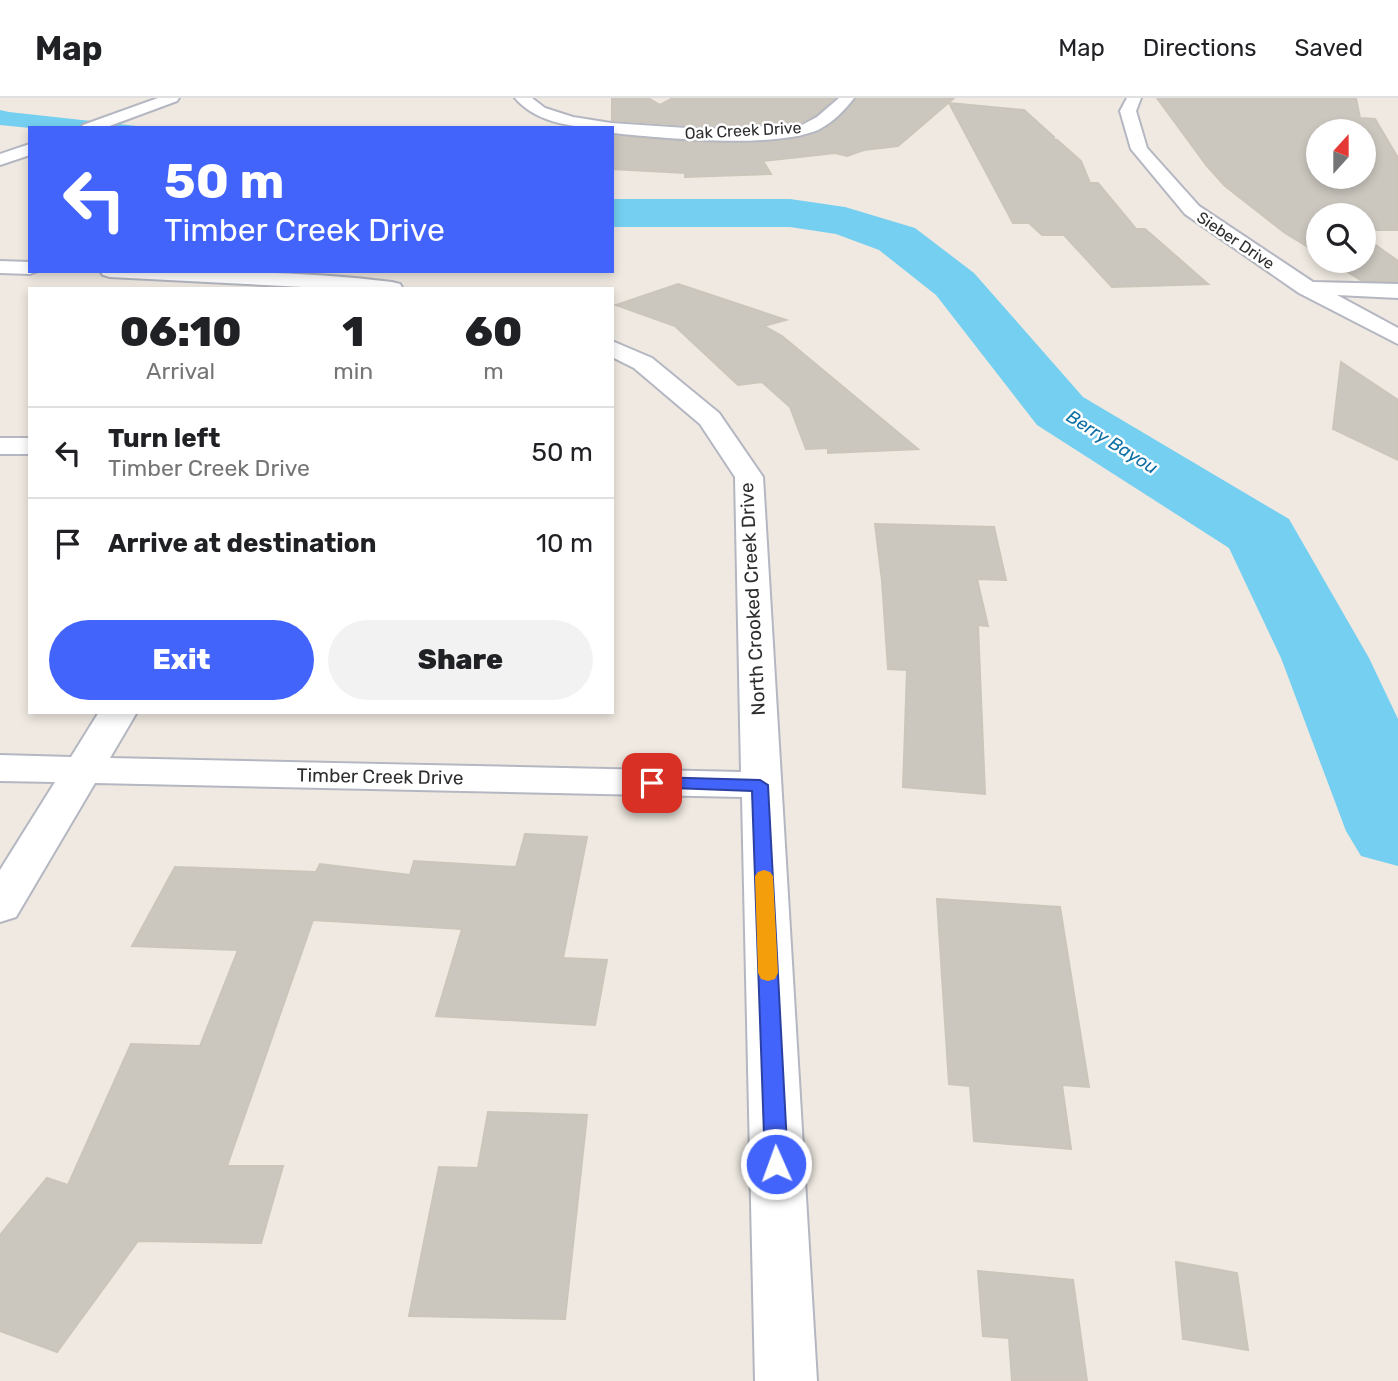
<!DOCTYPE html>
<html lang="en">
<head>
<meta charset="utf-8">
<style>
  body { margin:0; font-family:Rubik,sans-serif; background:#f2f2f2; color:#202124; height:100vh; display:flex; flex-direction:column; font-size:26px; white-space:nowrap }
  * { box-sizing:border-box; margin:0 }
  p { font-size:23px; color:#757577 }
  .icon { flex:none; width:38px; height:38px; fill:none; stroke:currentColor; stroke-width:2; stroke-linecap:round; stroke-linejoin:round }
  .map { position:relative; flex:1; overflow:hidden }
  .sheet { position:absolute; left:28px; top:189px; width:586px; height:427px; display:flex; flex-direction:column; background:#fff; border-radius:0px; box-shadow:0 4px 10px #0003 }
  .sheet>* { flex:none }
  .hud { position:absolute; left:28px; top:28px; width:586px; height:147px; border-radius:0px; box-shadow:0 4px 10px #0003; background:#4264fb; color:#fff; overflow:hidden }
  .needle { width:46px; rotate:21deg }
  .buttons { position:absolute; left:1306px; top:21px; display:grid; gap:14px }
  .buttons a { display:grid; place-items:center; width:70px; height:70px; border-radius:50%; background:#fff; box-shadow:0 4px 10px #0003; font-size:35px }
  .pin { position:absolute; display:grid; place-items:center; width:60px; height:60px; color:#fff; margin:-30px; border-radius:14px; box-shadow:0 4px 10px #0006 }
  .me { position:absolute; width:77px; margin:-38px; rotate:358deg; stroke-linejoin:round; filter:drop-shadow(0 0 5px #0008) }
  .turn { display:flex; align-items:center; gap:24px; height:147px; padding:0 21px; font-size:32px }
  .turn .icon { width:91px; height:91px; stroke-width:2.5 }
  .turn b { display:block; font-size:49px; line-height:60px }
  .eta { display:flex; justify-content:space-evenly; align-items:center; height:119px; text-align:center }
  .eta b { font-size:42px; font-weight:800; line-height:49px }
  .button { display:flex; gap:14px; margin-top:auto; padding:14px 21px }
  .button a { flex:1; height:80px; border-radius:42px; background:#4264fb; color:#fff; font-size:28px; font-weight:800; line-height:80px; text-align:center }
  .button a+a { background:#f2f2f2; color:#202124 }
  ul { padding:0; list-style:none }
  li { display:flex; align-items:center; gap:21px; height:91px; padding:0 21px; border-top:2px solid #e0e0e0 }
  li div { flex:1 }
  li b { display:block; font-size:26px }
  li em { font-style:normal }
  header { display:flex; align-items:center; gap:42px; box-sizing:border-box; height:98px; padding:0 35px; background:#fff; border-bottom:2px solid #e0e0e0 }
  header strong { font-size:33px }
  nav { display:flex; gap:38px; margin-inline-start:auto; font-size:24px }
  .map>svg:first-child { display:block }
  .water { fill:#75cff0 }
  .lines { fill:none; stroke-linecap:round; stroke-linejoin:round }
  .river { fill:#75cff0; fill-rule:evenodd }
  .building { fill:#cbc7bf; stroke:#cbc5ba; stroke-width:2; fill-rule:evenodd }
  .minor-casing { stroke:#b4b7c1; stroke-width:4 }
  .minor { fill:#fff; fill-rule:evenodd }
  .route { fill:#4264fb; stroke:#2b41a3; stroke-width:2 }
  .slow { fill:#f59e0b }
  .labels { text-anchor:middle; stroke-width:5; stroke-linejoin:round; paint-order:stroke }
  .far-street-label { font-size:16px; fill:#2e2e2e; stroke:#fff }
  .far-water-label { font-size:18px; font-style:italic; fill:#0d6fa3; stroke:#fff }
  .street-label { font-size:19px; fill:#2e2e2e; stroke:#fff }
</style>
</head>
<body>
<header>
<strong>Map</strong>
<nav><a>Map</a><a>Directions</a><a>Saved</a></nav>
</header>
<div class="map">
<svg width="1398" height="1283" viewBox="0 0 1398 1283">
  <rect width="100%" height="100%" fill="#efe9e1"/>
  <polygon class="water" points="0,12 9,14 155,30 30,30 0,27"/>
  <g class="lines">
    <polygon class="river" points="612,101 790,101 845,109 915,130 974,175 1083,299 1289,421 1369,560 1398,621 1398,768 1361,758 1346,733 1281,560 1229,450 1037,327 936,197 879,152 836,136 790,129 612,129"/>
  </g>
  <g class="building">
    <polygon points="612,0 648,0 660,7 673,0 835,0 816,17 801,24 702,28 612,22"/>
    <polygon points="857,0 954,0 898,48 864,52 847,58 835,55 763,63 771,76 685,79 685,75 612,71 612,38 717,45 798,40 830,28"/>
    <path d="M1157 0H1356L1360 20 1375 21 1398 60V132H1363V117H1318V155L1285 135 1225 88 1207 68ZM1318 33H1363V79H1318Z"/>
    <polygon points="949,5 1024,12 1054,39 1053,41 1057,42 1081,63 1090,85 1098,85 1136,131 1145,131 1208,186 1112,189 1064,137 1042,137 1029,125 1013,125"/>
    <polygon points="1363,138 1398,163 1398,183 1362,183 1330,163 1363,163"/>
    <polygon points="678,186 786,222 764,228 782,238 918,351 828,355 828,350 806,351 790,309 762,284 738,287 675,228 616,207"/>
    <polygon points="1341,264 1398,302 1398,362 1333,331"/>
    <polygon points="875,426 994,429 1006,482 977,481 988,528 978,527 985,696 903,689 907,572 888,571 882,483"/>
    <polygon points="525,736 587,739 563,860 607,862 595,927 436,918 462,831 313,822 227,1068 283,1068 261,1145 138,1143 57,1254 0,1233 0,1137 47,1080 68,1087 131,946 200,948 238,852 132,848 175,769 316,774 320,766 410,777 414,763 516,769"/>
    <polygon points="937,801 1060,809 1089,989 1062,987 1071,1051 974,1043 970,988 949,986"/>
    <polygon points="488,1014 587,1017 565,1221 409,1218 439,1069 478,1070"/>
    <polygon points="1176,1164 1237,1175 1248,1252 1183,1241"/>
    <polygon points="978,1173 1073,1182 1087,1283 1012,1283 1009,1240 983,1238"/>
  </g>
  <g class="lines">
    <defs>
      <g id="minor">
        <polygon points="158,0 179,0 177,3 104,30 81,30 83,27"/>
        <path d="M515 0H532L545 10 573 19 611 25 702 31 802 27 817 19 839 0H854C845 12 832 25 818 32 772 51 663 40 612 35V30C579 30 538 27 515 0Z"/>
        <polygon points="1127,0 1141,0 1136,13 1147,50 1199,108 1313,184 1398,186 1398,200 1337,197 1398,230 1398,246 1299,195 1185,116 1131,51 1120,13"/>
        <polygon points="30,46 30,57 0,67 0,56"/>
        <polygon points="0,163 30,164 30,173 38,173 30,176 0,175"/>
        <path d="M100 173C198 173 295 172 392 184L400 186 403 191H341L110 179 103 177Z"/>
        <polygon points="612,243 652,260 719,315 763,379 817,1283 755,1283 742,699 95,685 16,819 0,824 0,772 55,684 0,683 0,657 71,659 99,614 137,614 110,660 741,674 735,379 700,326 634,270 612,259"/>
        <rect x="0" y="340" width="30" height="16"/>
      </g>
    </defs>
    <use href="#minor" class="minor-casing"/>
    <use href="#minor" class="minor"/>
  </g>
  <polygon class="route" points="652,679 760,682 768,687 788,1066 784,1073 776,1076 769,1073 765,1066 752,693 646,689 644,685"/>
  <polygon class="slow" points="764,772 770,774 773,778 778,875 775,881 768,883 761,881 758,875 755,778 758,774"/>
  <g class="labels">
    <g class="far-street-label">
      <text transform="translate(743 32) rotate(-3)" y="6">Oak Creek Drive</text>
      <text transform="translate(1236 142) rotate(34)" y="6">Sieber Drive</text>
    </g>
    <g class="far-water-label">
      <text transform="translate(1112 344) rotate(32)" y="6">Berry Bayou</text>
    </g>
    <g class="street-label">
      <text transform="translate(752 501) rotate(-93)" y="7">North Crooked Creek Drive</text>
      <text transform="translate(380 678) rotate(1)" y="7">Timber Creek Drive</text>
    </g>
  </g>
</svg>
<div class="buttons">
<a><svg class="needle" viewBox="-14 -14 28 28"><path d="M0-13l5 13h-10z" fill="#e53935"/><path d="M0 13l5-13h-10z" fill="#757577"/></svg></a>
<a><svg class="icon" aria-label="search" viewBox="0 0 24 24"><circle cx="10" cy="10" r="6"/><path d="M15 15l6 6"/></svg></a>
</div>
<div class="pin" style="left:652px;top:685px;background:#d93025"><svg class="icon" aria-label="arrive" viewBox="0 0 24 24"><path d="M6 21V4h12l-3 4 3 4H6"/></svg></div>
<svg class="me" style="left:776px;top:1066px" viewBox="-20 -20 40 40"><circle r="17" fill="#4264fb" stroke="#fff" stroke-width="3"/><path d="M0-11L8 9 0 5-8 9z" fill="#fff"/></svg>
<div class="hud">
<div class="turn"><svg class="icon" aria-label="left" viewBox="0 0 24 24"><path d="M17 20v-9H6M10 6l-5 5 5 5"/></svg><div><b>50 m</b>Timber Creek Drive</div></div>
</div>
<section class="sheet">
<div class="eta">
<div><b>06:10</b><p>Arrival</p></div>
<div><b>1</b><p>min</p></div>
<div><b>60</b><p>m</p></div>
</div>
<ul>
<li><svg class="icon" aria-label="left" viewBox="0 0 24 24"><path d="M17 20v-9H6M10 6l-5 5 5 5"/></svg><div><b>Turn left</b><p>Timber Creek Drive</p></div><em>50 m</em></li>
<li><svg class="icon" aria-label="arrive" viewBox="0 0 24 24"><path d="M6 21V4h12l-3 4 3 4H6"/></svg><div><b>Arrive at destination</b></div><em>10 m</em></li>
</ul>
<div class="button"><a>Exit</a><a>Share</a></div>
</section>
</div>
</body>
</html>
